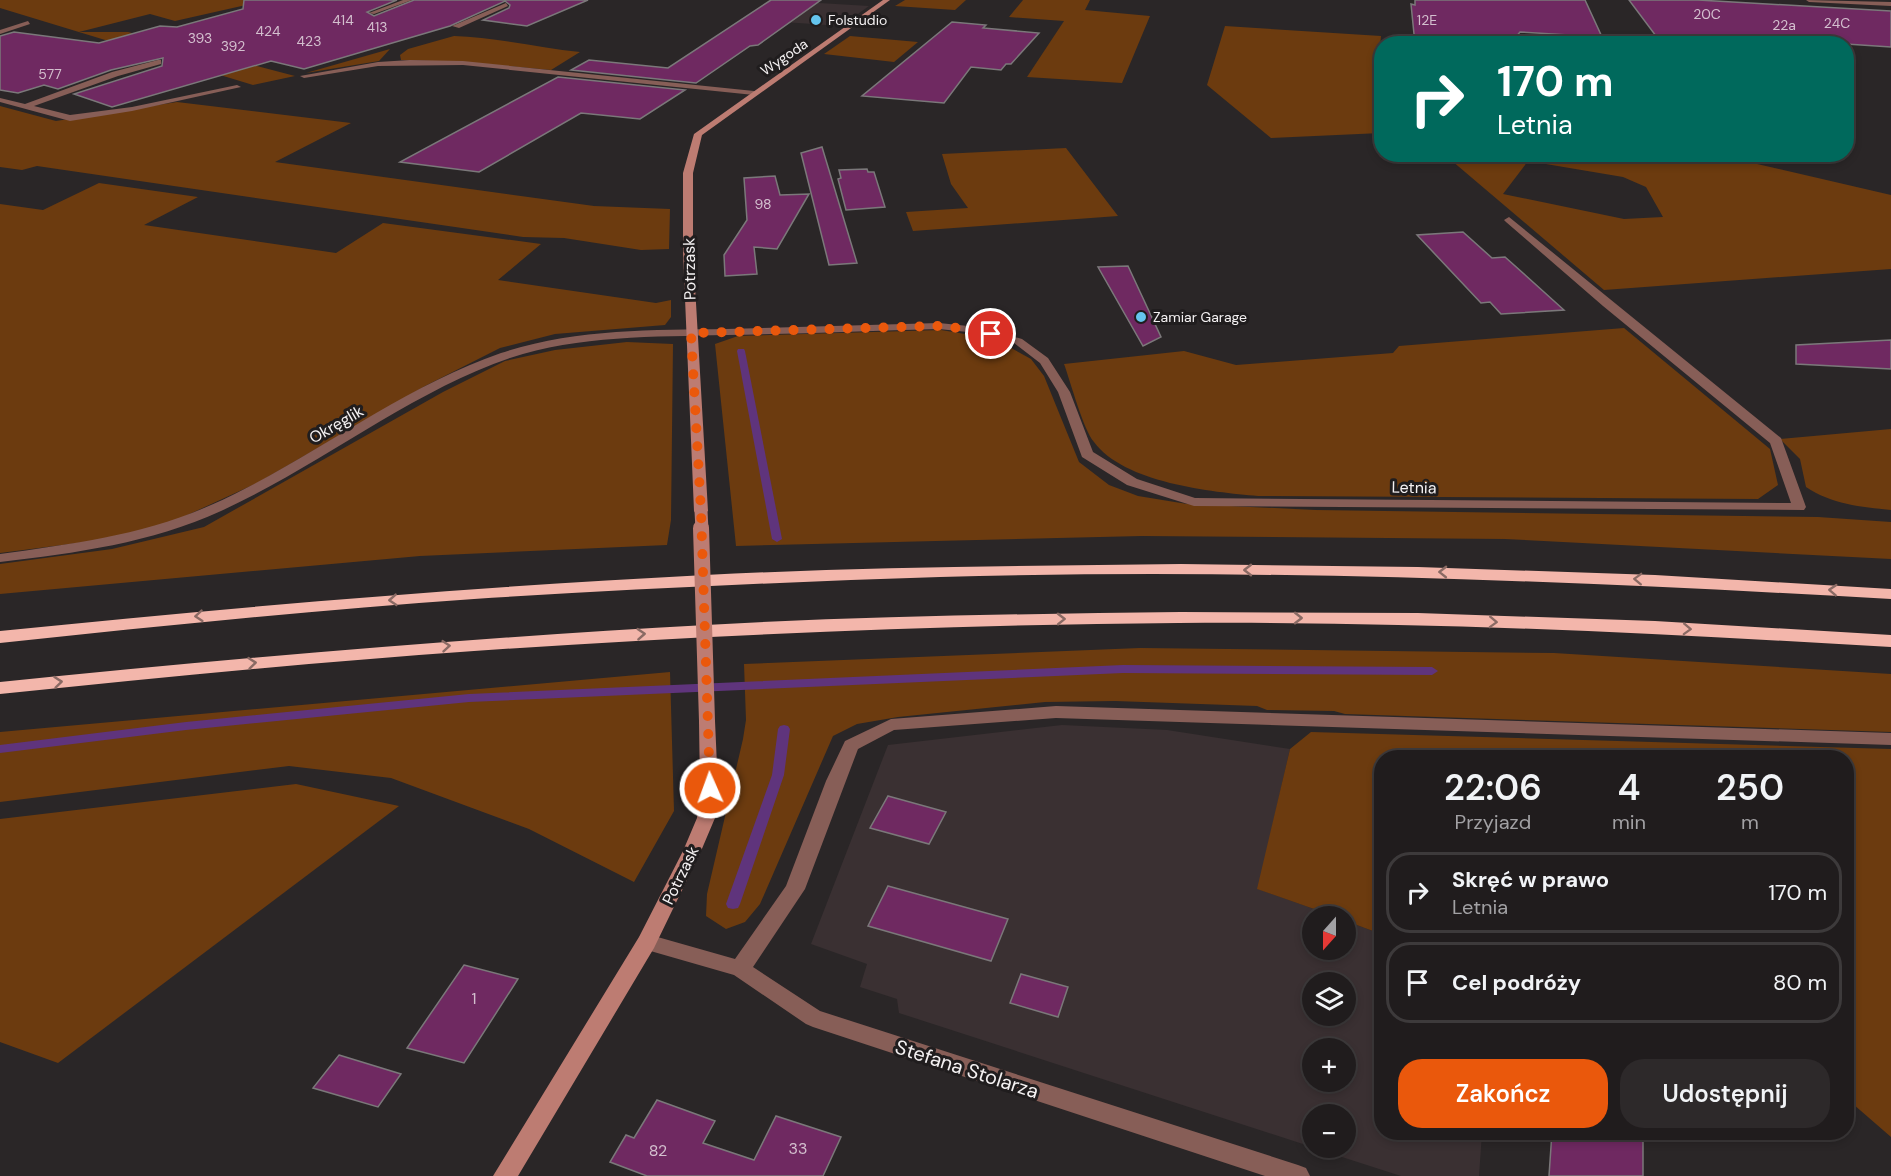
<!DOCTYPE html>
<html lang="pl">
<head>
<meta charset="utf-8">
<style>
  body { margin:0; font-family:"DM Sans",sans-serif; background:#2d292a; color:#f1f3f6; height:100vh; display:flex; flex-direction:column; font-size:22px; white-space:nowrap }
  * { box-sizing:border-box; margin:0 }
  p { font-size:20px; color:#a2a1a4 }
  .icon { flex:none; width:33px; height:33px; fill:none; stroke:currentColor; stroke-width:2; stroke-linecap:round; stroke-linejoin:round }
  .map { position:relative; flex:1; overflow:hidden }
  .sheet { position:absolute; left:1374px; top:750px; width:480px; height:390px; display:flex; flex-direction:column; background:#201c1d; border-radius:24px; box-shadow:0 3px 9px #0003,0 0 0 2px #3d3a3b }
  .sheet>* { flex:none }
  .hud { position:absolute; left:1374px; top:36px; width:480px; height:126px; border-radius:24px; box-shadow:0 3px 9px #0003,0 0 0 2px #3d3a3b; background:#00695c; color:#fff; overflow:hidden }
  .needle { width:39px; rotate:201deg }
  .controls { position:absolute; left:1302px; top:906px; display:grid; gap:12px }
  .controls a { display:grid; place-items:center; width:54px; height:54px; border-radius:50%; background:#201c1d; box-shadow:0 3px 9px #0003,0 0 0 2px #3d3a3b; font-size:30px }
  .pin { position:absolute; display:grid; place-items:center; width:51px; height:51px; color:#fff; margin:-26px; border:3px solid #fff; border-radius:50%; box-shadow:0 2px 6px #0007 }
  .me { position:absolute; width:66px; margin:-33px; rotate:358deg; stroke-linejoin:round; filter:drop-shadow(0 0 4px #0008) }
  .turn { display:flex; align-items:center; gap:21px; height:126px; padding:0 24px; font-size:27px }
  .turn .icon { width:78px; height:78px; stroke-width:2.5 }
  .turn b { display:block; font-size:42px; line-height:51px }
  .eta { display:flex; justify-content:space-evenly; align-items:center; height:102px; text-align:center }
  .eta b { font-size:36px; font-weight:600; line-height:42px }
  .action { display:flex; gap:12px; margin-top:auto; padding:12px 24px }
  .action a { flex:1; height:69px; border-radius:24px; background:#ea580c; color:#fff; font-size:24px; font-weight:600; line-height:69px; text-align:center }
  .action a+a { background:#2d292a; color:#f1f3f6 }
  ul { padding:0; list-style:none }
  li { display:flex; align-items:center; gap:18px; height:81px; margin:0 12px 9px; padding:0 12px; border:3px solid #3d3a3b; border-radius:24px }
  li div { flex:1 }
  li b { display:block; font-size:22px }
  li em { font-style:normal }
  .map>svg:first-child { display:block }
  .built { fill:#3a3032; fill-rule:evenodd }
  .green { fill:#6c3b0f; fill-rule:evenodd }
  .lines { fill:none; stroke-linecap:round; stroke-linejoin:round }
  .stream { fill:#5f347c; fill-rule:evenodd }
  .building { fill:#6f2961; stroke:#7b787a; stroke-width:1.5 }
  .street { fill:#875e57; fill-rule:evenodd }
  .secondary { fill:#bd7c72; fill-rule:evenodd }
  .highway { fill:#f3b6ab; fill-rule:evenodd }
  .secondary-bridge-far1 { stroke:#bd7c72; stroke-width:13 }
  .secondary-bridge { stroke:#bd7c72; stroke-width:16 }
  .oneway { stroke:#8a6a64 }
  .route { stroke:#ea580c; stroke-width:10; stroke-dasharray:0 18 }
  .poi-dot { fill:#65c5ee; stroke:#201d1e; stroke-width:2 }
  .labels { text-anchor:middle; stroke-width:6; stroke-linejoin:round; paint-order:stroke }
  .number-label { font-size:14px; fill:#d3bfce }
  .far-poi-label { font-size:14px; fill:#f4f1f2; stroke:#201d1e; text-anchor:start }
  .far-street-label { font-size:14px; fill:#f4f1f2; stroke:#201d1e }
  .street-label { font-size:16px; fill:#f4f1f2; stroke:#201d1e }
  .near-number-label { font-size:16px; fill:#d3bfce }
  .near-street-label { font-size:20px; fill:#f4f1f2; stroke:#201d1e }
</style>
</head>
<body>
<div class="map">
<svg width="1891" height="1176" viewBox="0 0 1891 1176">
  <rect width="100%" height="100%" fill="#2a2627"/>
  <g class="built">
    <polygon points="769,0 869,6 841,26 741,19"/>
    <path d="M1062 725 1167 730 1290 749 1258 889 1334 916H1312V950H1346V921L1381 934 1382 1132 1482 1133 1479 1176H1401L1314 1148H1346V1114H1312V1147L899 1013 897 999 860 987 867 964 811 944 888 745ZM1312 982H1346V1016H1312ZM1312 1048H1346V1082H1312Z"/>
  </g>
  <g class="green">
    <polygon points="0,0 268,0 175,21 150,14 79,32 128,32 295,76 253,85 0,8"/>
    <polygon points="905,0 966,0 955,10 895,6"/>
    <polygon points="1023,0 1090,0 1085,10 1150,16 1122,83 1027,77 1064,21 1009,17"/>
    <polygon points="1225,26 1381,36 1375,97 1381,98 1381,100 1376,98 1375,101 1381,108 1381,133 1271,138 1207,85"/>
    <path d="M454 36C494 37 539 48 580 52L551 70 463 62 401 60 400 55 408 49Z"/>
    <polygon points="850,36 918,42 894,62 824,54"/>
    <polygon points="390,49 379,61 306,73"/>
    <polygon points="177,102 351,123 275,162 594,206 670,209 669,249 641,250 564,238 523,237 37,166 22,170 0,167 0,106 56,121"/>
    <polygon points="1066,148 1118,216 913,231 906,212 968,208 951,184 942,154"/>
    <path d="M1445 155H1718L1891 195V269L1604 290ZM1528 161 1623 177 1646 187 1663 217 1624 219 1503 194Z"/>
    <polygon points="99,183 198,197 144,225 336,253 383,223 541,244 498,280 656,303 671,300 671,317 665,325 555,334 500,348 425,386 259,482 170,523 109,539 0,553 0,204 43,210"/>
    <path d="M1624 328 1770 449 1778 485 1758 499 1258 496C1212 492 1124 483 1094 442 1083 429 1071 383 1064 364L1184 351 1236 365 1393 353 1399 346Z"/>
    <polygon points="941,330 995,339 1031,359 1044,376 1079,462 1109,485 1138,496 1187,504 1316,510 1818,517 1891,522 1891,559 1505,539 1142,536 736,546 715,344 738,336"/>
    <polygon points="627,342 673,344 671,520 667,545 420,556 0,594 0,564 112,549 204,527 443,392 505,361 555,350"/>
    <path d="M1891 429V510C1861 507 1831 504 1806 487L1800 459 1780 439Z"/>
    <polygon points="1140,648 1554,653 1891,674 1891,732 1345,714 1334,711 1267,710 1257,706 1115,701 1045,702 898,717 857,724 833,736 760,904 745,922 726,929 706,916 707,894 743,739 746,720 744,664"/>
    <polygon points="670,672 674,811 634,882 529,829 391,778 289,766 0,802 0,732"/>
    <polygon points="1311,732 1891,749 1891,1137 1853,1104 1847,1102 1846,758 1382,758 1381,934 1346,921 1346,916 1334,916 1257,889 1290,749"/>
    <polygon points="296,784 399,806 58,1063 0,1042 0,819"/>
  </g>
  <g class="lines">
    <g class="stream">
      <polygon points="738,349 744,349 745,351 782,539 777,542 772,539 737,351"/>
      <polygon points="1123,665 1432,667 1438,671 1432,675 1123,673 469,702 186,730 0,753 0,745 186,722 469,694"/>
      <polygon points="784,725 788,726 790,729 784,775 740,904 738,908 733,909 728,908 726,904 772,775 778,729 780,726"/>
    </g>
  </g>
  <g class="building">
    <polygon points="244,0 397,0 367,12 374,16 414,0 588,0 527,26 483,20 509,8 510,5 505,1 450,26 304,69 271,61 112,107 74,94 162,66 163,58 111,70 58,89 44,85 18,93 0,90 0,36 14,32 99,43 160,26 177,27 243,9"/>
    <polygon points="771,0 821,0 758,45 750,46 696,83 571,70 589,60 668,68"/>
    <polygon points="1415,0 1585,0 1602,37 1520,32 1510,44 1415,44 1411,4 1415,5"/>
    <polygon points="1629,0 1698,0 1891,11 1891,47 1846,44 1789,44 1786,39 1780,44 1662,44"/>
    <polygon points="952,22 986,25 983,28 1039,33 1011,64 1006,64 1001,70 971,67 944,103 862,96"/>
    <polygon points="558,77 685,90 640,119 581,113 479,172 400,162"/>
    <polygon points="822,147 857,263 829,265 801,153"/>
    <polygon points="867,169 868,172 874,172 885,207 846,210 838,179 841,178 839,170"/>
    <polygon points="775,176 780,195 809,194 777,249 754,247 757,274 725,276 724,255 747,220 744,178"/>
    <polygon points="1463,232 1492,258 1505,257 1564,310 1501,314 1490,302 1481,303 1417,235"/>
    <polygon points="1128,266 1161,337 1143,346 1098,267"/>
    <polygon points="1891,340 1891,369 1796,364 1796,345"/>
    <polygon points="888,796 946,812 929,844 870,828"/>
    <polygon points="888,886 1008,919 991,961 868,926"/>
    <polygon points="464,965 518,979 464,1063 407,1048"/>
    <polygon points="1021,974 1068,987 1058,1017 1010,1003"/>
    <polygon points="339,1055 401,1074 378,1107 313,1088"/>
    <polygon points="657,1100 715,1121 703,1143 754,1160 776,1116 841,1137 823,1176 647,1176 610,1162 626,1135 634,1138"/>
    <polygon points="1552,1132 1643,1132 1643,1176 1549,1176"/>
  </g>
  <g class="lines">
    <g class="street">
      <polygon points="403,0 412,0 374,14 369,13"/>
      <polygon points="1806,0 1891,2 1891,6 1809,2"/>
      <polygon points="506,3 508,6 459,28 452,26"/>
      <polygon points="28,21 30,24 0,34 0,30"/>
      <polygon points="158,60 161,60 161,64 118,76 34,106 70,115 132,107 237,85 241,87 132,111 70,121 0,102 0,98 25,104 112,72"/>
      <polygon points="410,60 463,61 754,91 758,93 754,95 463,65 378,66 304,78 300,76 378,62"/>
      <path d="M1509 217 1781 438 1806 507 1804 510 1194 506 1127 485 1082 457 1058 392 1040 363 1014 343 977 333 939 329C868 331 797 334 726 335 654 337 579 335 510 358 410 392 318 467 221 511 151 543 76 553 0 562V554C72 544 144 535 211 505 310 461 399 388 501 353 573 329 651 330 726 329 797 327 868 325 939 323L978 327 1022 339 1048 358 1070 392 1093 452 1137 479 1195 498 1791 503 1770 443 1603 306 1506 222 1504 220Z"/>
      <polygon points="1056,706 1891,733 1891,745 1056,718 894,730 858,749 805,889 753,967 820,1011 1298,1165 1306,1168 1310,1176 1265,1176 813,1027 806,1024 734,975 640,948 637,942 640,936 647,934 735,959 786,886 826,781 845,741 891,719"/>
    </g>
    <g class="secondary">
      <polygon points="883,0 890,0 702,135 693,173 693,251 708,511 701,515 696,514 694,511 683,251 683,173 694,134"/>
      <polygon points="707,715 713,717 715,721 718,788 715,818 701,851 654,948 518,1176 493,1176 639,937 683,851 697,818 700,788 699,721 701,717"/>
    </g>
    <g class="highway">
      <path d="M1181 564 1418 567 1655 575 1891 589V599C1574 581 1257 568 940 577 784 582 629 589 474 599 316 610 158 626 0 643V631C235 607 470 587 705 575 864 567 1023 566 1181 564Z"/>
      <path d="M1181 612 1418 613 1655 621 1891 635V647C1653 633 1416 621 1178 623 943 625 708 635 474 651 316 662 158 678 0 694V682C235 658 470 638 706 625 864 616 1023 614 1181 612Z"/>
    </g>
    <polyline class="secondary-bridge-far1" points="701,511 702,530"/>
    <polyline class="secondary-bridge" points="701,528 707,721"/>
  </g>
  <defs><path id="oneway-chevron" d="M-2-3.5L2.5 0L-2 3.5" fill="none" stroke-width="1.6" stroke-linecap="round" stroke-linejoin="round" transform="scale(1.5)"/></defs>
  <g class="oneway">
    <use href="#oneway-chevron" transform="translate(1248 570) rotate(-180)"/>
    <use href="#oneway-chevron" transform="translate(1443 572) rotate(-179)"/>
    <use href="#oneway-chevron" transform="translate(1638 579) rotate(-178)"/>
    <use href="#oneway-chevron" transform="translate(1833 590) rotate(-177)"/>
    <use href="#oneway-chevron" transform="translate(393 600) rotate(176)"/>
    <use href="#oneway-chevron" transform="translate(199 616) rotate(175)"/>
    <use href="#oneway-chevron" transform="translate(1298 618)"/>
    <use href="#oneway-chevron" transform="translate(1061 619) rotate(-1)"/>
    <use href="#oneway-chevron" transform="translate(1493 622) rotate(2)"/>
    <use href="#oneway-chevron" transform="translate(1687 629) rotate(2)"/>
    <use href="#oneway-chevron" transform="translate(641 634) rotate(-4)"/>
    <use href="#oneway-chevron" transform="translate(446 646) rotate(-5)"/>
    <use href="#oneway-chevron" transform="translate(252 663) rotate(-6)"/>
    <use href="#oneway-chevron" transform="translate(58 682) rotate(-6)"/>
  </g>
  <g class="lines">
    <polyline class="route" points="710,788 701,511 691,333 939,326 978,330 991,334"/>
  </g>
  <g class="poi-dot">
    <circle cx="816" cy="20" r="6"/>
    <circle cx="1141" cy="317" r="6"/>
  </g>
  <g class="labels">
    <g class="number-label">
      <text x="1707" y="19">20C</text>
      <text x="343" y="25">414</text>
      <text x="1427" y="25">12E</text>
      <text x="1837" y="28">24C</text>
      <text x="1784" y="30">22a</text>
      <text x="377" y="32">413</text>
      <text x="268" y="36">424</text>
      <text x="200" y="43">393</text>
      <text x="309" y="46">423</text>
      <text x="233" y="51">392</text>
      <text x="50" y="79">577</text>
      <text x="763" y="209">98</text>
    </g>
    <g class="far-poi-label">
      <text x="828" y="25">Folstudio</text>
      <text x="1153" y="322">Zamiar Garage</text>
    </g>
    <g class="far-street-label">
      <text transform="translate(784 57) rotate(-34)" y="5">Wygoda</text>
    </g>
    <g class="street-label">
      <text transform="translate(689 269) rotate(-91)" y="6">Potrzask</text>
      <text transform="translate(336 424) rotate(-30)" y="6">Okręglik</text>
      <text transform="translate(1414 487) rotate(1)" y="6">Letnia</text>
      <text transform="translate(680 875) rotate(-64)" y="6">Potrzask</text>
    </g>
    <g class="near-number-label">
      <text x="474" y="1004">1</text>
      <text x="798" y="1154">33</text>
      <text x="658" y="1156">82</text>
    </g>
    <g class="near-street-label">
      <text transform="translate(967 1069) rotate(18)" y="7">Stefana Stolarza</text>
    </g>
  </g>
</svg>
<div class="controls">
<a><svg class="needle" viewBox="-14 -14 28 28"><path d="M0-13l5 13h-10z" fill="#e53935"/><path d="M0 13l5-13h-10z" fill="#a2a1a4"/></svg></a>
<a><svg class="icon" aria-label="layers" viewBox="0 0 24 24"><path d="M12 4l9 5-9 5-9-5zM3 14l9 5 9-5"/></svg></a>
<a>+</a>
<a>−</a>
</div>
<div class="pin" style="left:991px;top:334px;background:#d93025"><svg class="icon" aria-label="arrive" viewBox="0 0 24 24"><path d="M6 21V4h12l-3 4 3 4H6"/></svg></div>
<svg class="me" style="left:710px;top:788px" viewBox="-20 -20 40 40"><circle r="17" fill="#ea580c" stroke="#fff" stroke-width="3"/><path d="M0-11L8 9 0 5-8 9z" fill="#fff"/></svg>
<div class="hud">
<div class="turn"><svg class="icon" aria-label="right" viewBox="0 0 24 24"><path d="M7 20v-9h11M14 6l5 5-5 5"/></svg><div><b>170 m</b>Letnia</div></div>
</div>
<section class="sheet">
<div class="eta">
<div><b>22:06</b><p>Przyjazd</p></div>
<div><b>4</b><p>min</p></div>
<div><b>250</b><p>m</p></div>
</div>
<ul>
<li><svg class="icon" aria-label="right" viewBox="0 0 24 24"><path d="M7 20v-9h11M14 6l5 5-5 5"/></svg><div><b>Skręć w prawo</b><p>Letnia</p></div><em>170 m</em></li>
<li><svg class="icon" aria-label="arrive" viewBox="0 0 24 24"><path d="M6 21V4h12l-3 4 3 4H6"/></svg><div><b>Cel podróży</b></div><em>80 m</em></li>
</ul>
<div class="action"><a>Zakończ</a><a>Udostępnij</a></div>
</section>
</div>
</body>
</html>
